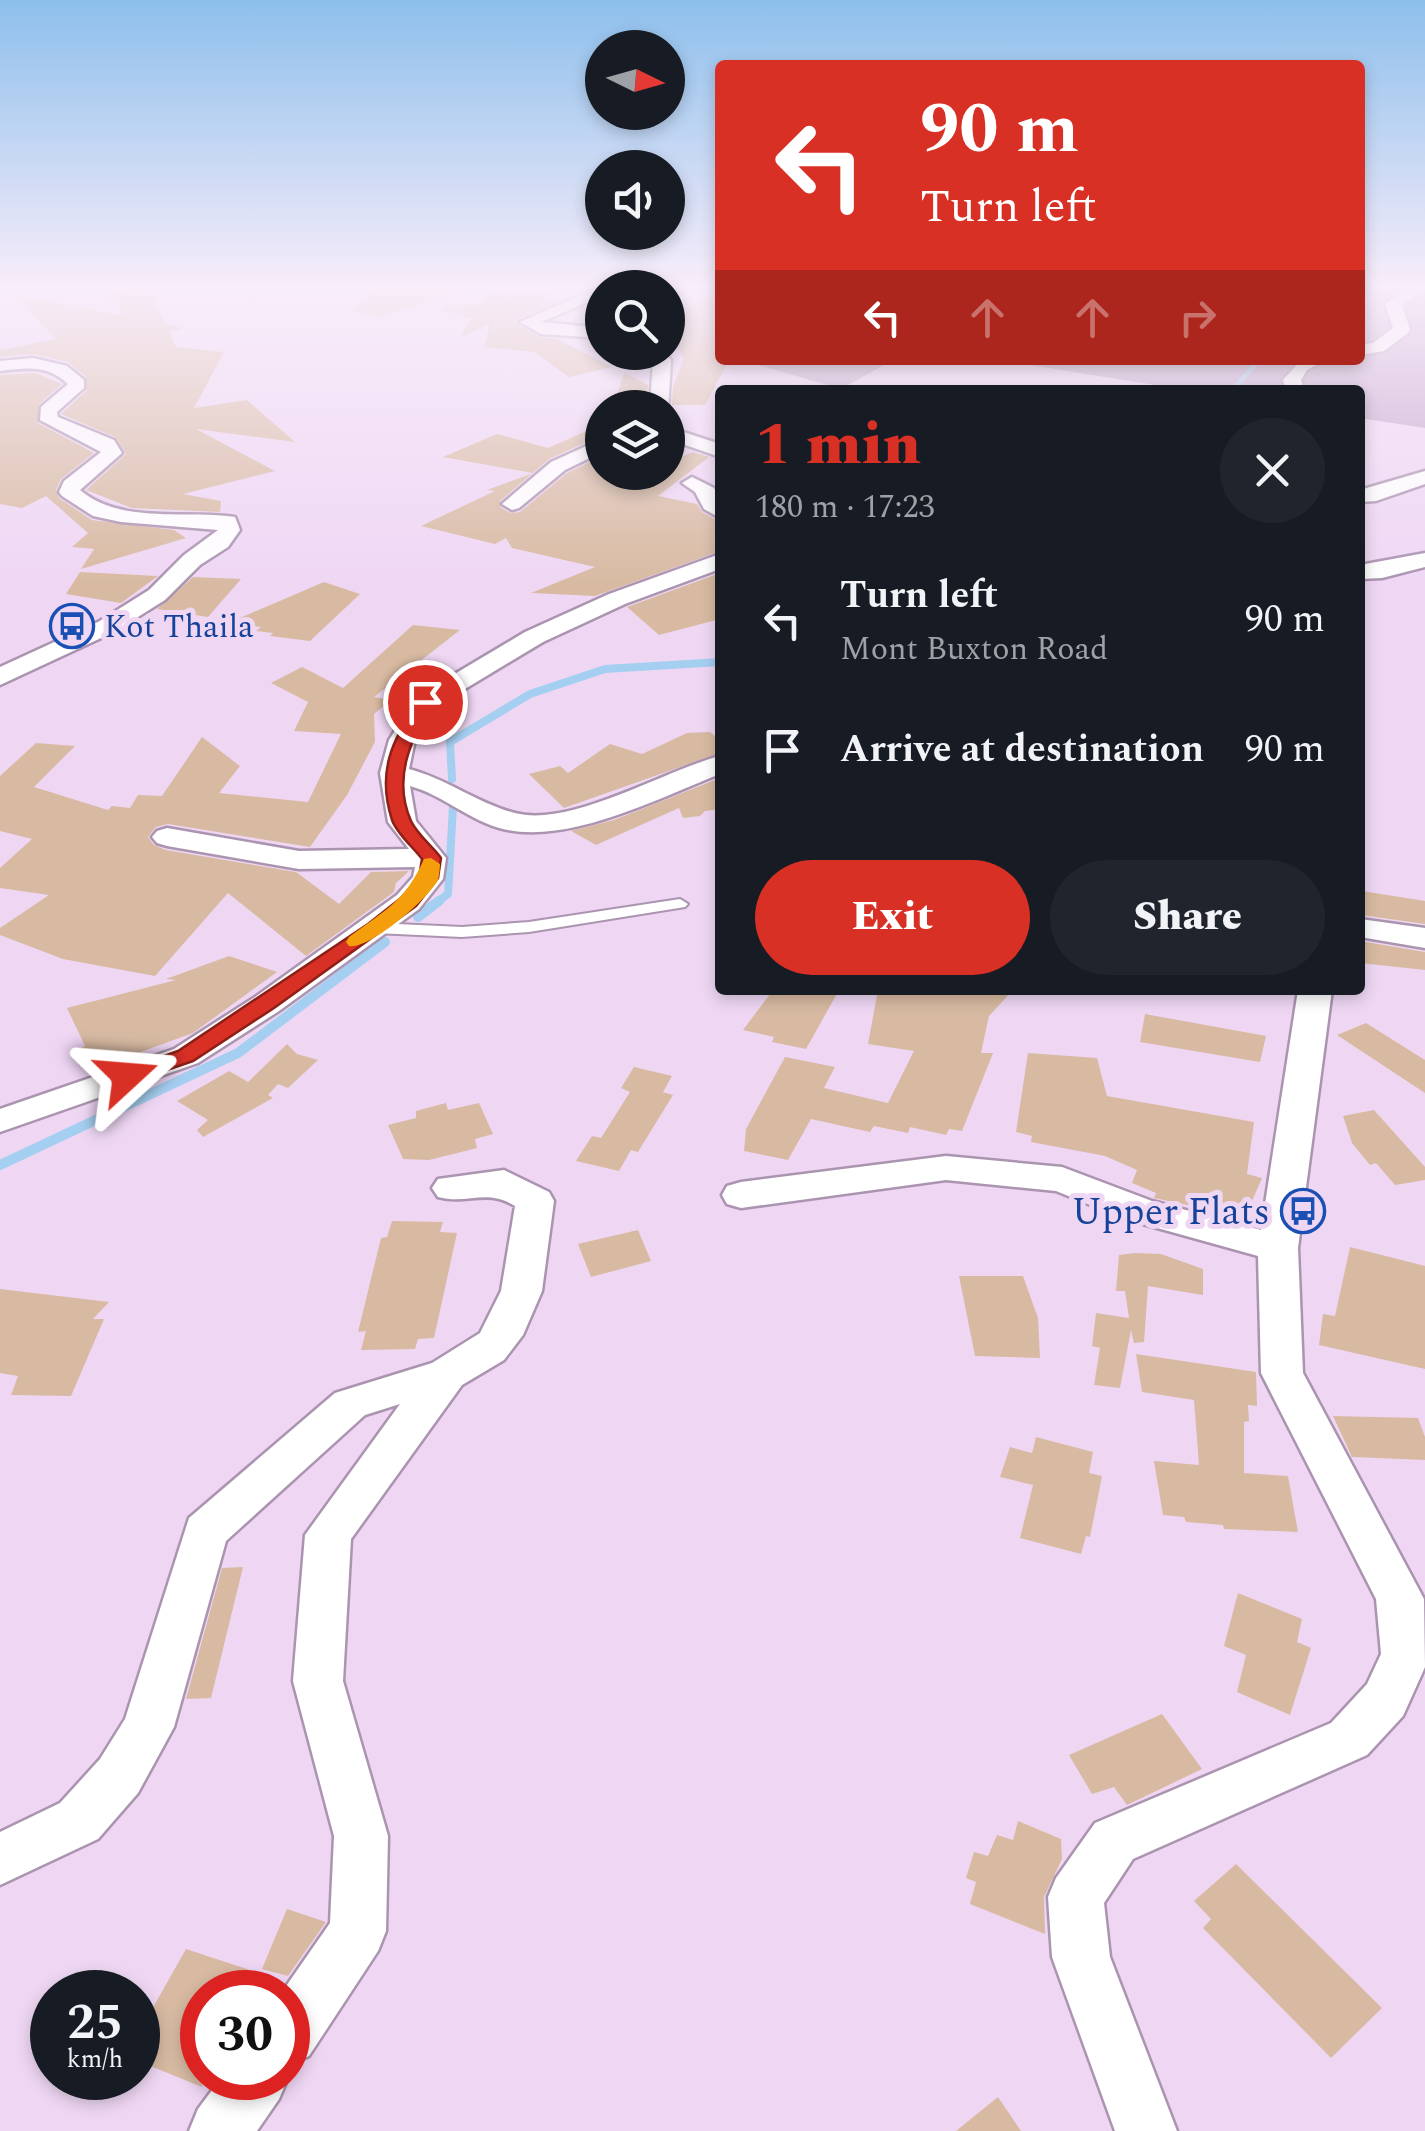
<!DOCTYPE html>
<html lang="en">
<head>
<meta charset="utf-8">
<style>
  body { margin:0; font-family:Spectral,serif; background:#20242c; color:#f1f3f6; height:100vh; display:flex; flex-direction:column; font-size:38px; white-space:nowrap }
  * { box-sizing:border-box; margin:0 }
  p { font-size:32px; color:#9ea1a6 }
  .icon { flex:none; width:55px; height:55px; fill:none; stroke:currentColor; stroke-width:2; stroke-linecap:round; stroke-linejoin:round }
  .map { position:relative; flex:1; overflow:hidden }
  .drawer { position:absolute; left:715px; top:385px; width:650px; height:610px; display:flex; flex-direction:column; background:#171b24; border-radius:10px; box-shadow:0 5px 15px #0003 }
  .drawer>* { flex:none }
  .hud { position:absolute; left:715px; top:60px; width:650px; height:305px; border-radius:10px; box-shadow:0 5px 15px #0003; background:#d93025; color:#fff; overflow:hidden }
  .needle { width:65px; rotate:95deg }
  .controls { position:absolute; left:585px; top:30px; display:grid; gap:20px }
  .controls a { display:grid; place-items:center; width:100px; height:100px; border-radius:50%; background:#171b24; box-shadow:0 5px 15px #0003; font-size:50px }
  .speed { position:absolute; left:30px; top:1970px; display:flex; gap:20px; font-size:50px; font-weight:700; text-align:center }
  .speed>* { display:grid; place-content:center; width:130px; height:130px; border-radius:50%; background:#171b24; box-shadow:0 5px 15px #0003; line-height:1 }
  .speed small { font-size:25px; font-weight:400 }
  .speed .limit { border:15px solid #d22; background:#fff; color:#111 }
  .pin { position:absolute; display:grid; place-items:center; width:85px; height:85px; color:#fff; margin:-42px; border:5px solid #fff; border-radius:50%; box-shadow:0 2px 10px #0007 }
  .me { position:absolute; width:110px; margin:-55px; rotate:71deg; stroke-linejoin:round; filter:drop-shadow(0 0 8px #0008) }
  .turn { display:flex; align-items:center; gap:35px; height:210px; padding:0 40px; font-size:45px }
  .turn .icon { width:130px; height:130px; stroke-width:2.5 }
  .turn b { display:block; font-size:70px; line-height:85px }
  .lanes { display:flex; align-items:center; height:95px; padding:0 40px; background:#0003; justify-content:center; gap:50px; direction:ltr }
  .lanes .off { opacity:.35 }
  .round { display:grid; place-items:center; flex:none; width:105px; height:105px; border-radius:52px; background:#20242c }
  .head { display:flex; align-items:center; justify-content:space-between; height:170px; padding:0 40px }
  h1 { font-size:60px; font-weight:800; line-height:75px; color:#d93025 }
  .cta { display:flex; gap:20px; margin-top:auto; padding:20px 40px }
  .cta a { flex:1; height:115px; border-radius:60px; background:#d93025; color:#fff; font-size:40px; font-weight:800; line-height:115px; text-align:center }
  .cta a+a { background:#20242c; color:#f1f3f6 }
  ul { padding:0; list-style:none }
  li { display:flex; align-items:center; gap:30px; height:130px; padding:0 40px }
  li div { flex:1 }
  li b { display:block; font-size:38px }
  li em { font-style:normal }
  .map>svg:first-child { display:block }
  .forest { fill:#c2a2c9 }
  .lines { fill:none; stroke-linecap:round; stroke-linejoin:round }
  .stream-far2 { stroke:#a5cff1; stroke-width:5 }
  .stream-far1 { stroke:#a5cff1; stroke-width:8 }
  .stream { stroke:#a5cff1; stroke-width:10 }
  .building { fill:#d8baa2 }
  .service-casing { stroke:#ab94b0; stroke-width:4 }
  .minor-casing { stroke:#ab94b0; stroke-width:5 }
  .service { fill:#fff; fill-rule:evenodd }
  .minor { fill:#fff; fill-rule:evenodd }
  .route { fill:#d93025; stroke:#8d1f18; stroke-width:2.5 }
  .slow { fill:#f59e0b }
  .labels { text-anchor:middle; stroke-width:10; stroke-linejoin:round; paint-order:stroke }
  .far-transit-label { font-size:32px; fill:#164399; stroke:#efd7f4; text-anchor:start }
  .transit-label { font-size:38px; fill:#164399; stroke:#efd7f4; text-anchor:end }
</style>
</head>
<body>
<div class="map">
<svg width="1425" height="2131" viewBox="0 0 1425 2131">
  <rect width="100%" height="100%" fill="#efd7f4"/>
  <g class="forest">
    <polygon points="1360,286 1425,286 1425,428 1360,418 1360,390 1186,390 999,360 1360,360"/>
    <polygon points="741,360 893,360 841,389"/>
  </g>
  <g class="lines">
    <g class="stream-far2">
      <polyline points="1360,292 1366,286"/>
      <polyline points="1233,390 1259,360"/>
    </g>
    <g class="stream-far1">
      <polyline points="452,779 450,742 530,694 605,669 720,662"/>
      <polyline points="436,903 448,894 453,807"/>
    </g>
    <g class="stream">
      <polyline points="418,917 439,901"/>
      <polyline points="0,1165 238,1053 385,942"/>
    </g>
  </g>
  <g class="building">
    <polygon points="378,286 461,286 462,292 379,317 353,311"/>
    <polygon points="149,287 166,324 182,328 170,332 176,347 224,352 194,408 247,400 295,442 196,429 275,471 183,494 221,501 220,512 132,508 86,490 126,454 115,437 61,414 86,391 86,377 68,362 34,354 0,357 0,350 56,339 16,295 124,316 107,292"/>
    <polygon points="720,289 720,360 729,360 705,405 672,405 673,387 684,358 668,332 668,317 683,304 686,308"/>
    <polygon points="491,291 556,294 541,301 558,301 518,319 516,323 539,337 557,339 612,367 569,377 534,352 484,347 490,324 459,338 472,319 442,310 443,306 482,304"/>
    <polygon points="35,373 62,384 39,404 38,423 94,453 61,479 56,490 59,498 92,520 174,530 186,538 81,569 94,549 72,547 88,533 46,496 22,508 0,504 0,375"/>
    <polygon points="624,373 648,385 646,404 614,404"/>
    <polygon points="602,424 602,435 549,459 500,501 500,507 510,513 520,512 567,473 602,456 602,472 668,472 668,462 693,452 709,457 658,496 697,504 702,512 720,522 720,551 595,596 531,593 595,567 512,548 506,538 495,544 421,526 495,491 487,490 533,473 443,457 497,434 548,448"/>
    <polygon points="80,572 158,576 121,603 66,594"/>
    <polygon points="720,573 720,619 659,635 627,607"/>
    <polygon points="193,577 241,579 208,617 157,609"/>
    <polygon points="324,582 360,594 310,641 270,636 273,633 256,631 261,627 228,623"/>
    <polygon points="413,625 460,630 374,697 391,700 374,714 375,742 347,795 310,847 168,824 156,827 148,837 154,845 166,850 296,872 339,904 371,872 409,871 396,883 394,892 306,956 228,893 155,976 63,959 0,935 0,928 49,895 0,888 0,868 32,839 0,831 0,776 36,743 75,746 34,787 108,810 112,806 130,808 138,795 162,796 202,737 240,766 219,793 308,802 341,734 294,731 308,702 271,683 302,667 343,688"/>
    <polygon points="710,732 720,740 720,753 564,808 529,774 560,766 568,773 610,744 642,754 687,733"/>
    <polygon points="720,778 720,809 705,811 700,816 683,818 679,808 596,845 571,831 614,820"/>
    <polygon points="1362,891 1425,901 1425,924 1361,915"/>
    <polygon points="1360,941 1425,952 1425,970 1360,963"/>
    <polygon points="229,956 277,972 193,1033 135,1054 137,1058 90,1074 74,1052 85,1046 67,1008 176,980 166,979"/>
    <polygon points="773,990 839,990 806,1049 772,1042 774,1037 743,1030"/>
    <polygon points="878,990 1013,990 989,1016 981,1053 993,1053 962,1131 949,1129 946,1135 910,1127 908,1133 874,1126 870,1132 811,1119 788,1160 744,1151 746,1129 785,1057 835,1067 824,1088 888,1103 914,1051 868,1044"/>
    <polygon points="1145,1014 1266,1036 1260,1062 1140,1042"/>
    <polygon points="1366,1023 1425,1060 1425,1093 1337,1035"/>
    <polygon points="287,1044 297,1054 318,1060 288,1088 278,1084 268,1095 273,1098 203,1137 197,1130 208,1120 177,1101 229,1071 248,1082"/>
    <polygon points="1028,1053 1097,1058 1107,1096 1254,1122 1247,1174 1262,1178 1245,1217 1154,1198 1156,1193 1132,1183 1137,1170 1105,1156 1031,1142 1032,1136 1016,1132"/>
    <polygon points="634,1067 672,1076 663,1092 673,1095 638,1152 631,1150 619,1171 576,1161 592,1136 601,1138 630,1092 621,1088"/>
    <polygon points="446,1103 448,1110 479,1103 493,1134 475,1139 477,1148 429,1160 403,1159 388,1125 416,1118 416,1111"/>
    <polygon points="1374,1110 1425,1167 1425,1180 1395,1185 1376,1163 1370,1165 1352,1143 1343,1116"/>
    <polygon points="392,1221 443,1222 440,1232 457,1233 434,1338 418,1339 415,1349 361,1350 366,1331 358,1332 381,1238 387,1237"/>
    <polygon points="638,1230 651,1261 591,1277 578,1244"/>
    <polygon points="1350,1247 1425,1266 1425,1369 1319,1345 1323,1314 1335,1316"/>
    <polygon points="1135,1253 1161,1254 1203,1269 1203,1295 1148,1286 1144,1342 1134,1343 1131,1330 1120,1388 1094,1385 1100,1348 1092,1346 1096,1313 1129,1318 1125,1291 1116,1291 1119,1255"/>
    <polygon points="959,1276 1023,1276 1038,1318 1040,1358 975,1356"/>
    <polygon points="0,1289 109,1302 93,1319 104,1319 71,1396 11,1395 18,1376 0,1373"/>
    <polygon points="1136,1354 1256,1372 1257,1406 1248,1405 1249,1421 1244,1422 1244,1473 1288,1476 1298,1532 1224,1529 1223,1525 1186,1522 1184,1517 1163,1515 1154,1461 1199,1465 1194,1400 1142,1392"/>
    <polygon points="1333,1416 1418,1418 1425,1437 1425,1460 1352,1457"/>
    <polygon points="1036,1437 1093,1452 1089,1473 1102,1476 1090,1537 1086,1536 1081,1554 1020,1538 1033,1485 1000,1477 1010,1447 1032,1453"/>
    <polygon points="243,1567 211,1698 186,1699 222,1568"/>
    <polygon points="1238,1593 1302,1619 1297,1642 1311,1648 1290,1715 1237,1692 1246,1655 1224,1646"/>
    <polygon points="1162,1714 1202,1769 1127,1805 1114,1787 1092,1794 1069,1755"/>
    <polygon points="1018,1821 1061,1839 1062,1859 1044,1897 1045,1934 970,1904 976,1882 966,1878 974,1852 988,1856 997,1835 1013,1840"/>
    <polygon points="1236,1864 1382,2008 1331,2058 1203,1928 1211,1919 1194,1901"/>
    <polygon points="287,1909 326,1922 288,1976 262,1969"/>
    <polygon points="186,1949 259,1973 250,1992 202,1992 202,2087 138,2061 138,2034"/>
    <polygon points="998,2097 1021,2131 956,2131"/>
  </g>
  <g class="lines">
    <defs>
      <polygon id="service" points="680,899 688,904 685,907 529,932 462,937 375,933 367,928 375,923 462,927 529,922"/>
      <g id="minor">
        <polygon points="602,286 607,288 602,288 602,296 541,322 602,328 602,338 541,334 520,322"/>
        <polygon points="1410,286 1425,286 1425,290 1402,305 1410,329 1408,333 1384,351 1360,355 1360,345 1373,343 1393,328 1385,304"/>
        <polygon points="646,352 664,352 671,360 668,409 650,408 653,361"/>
        <path d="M33 358 67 366 84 380V388L57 412 58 417 114 440 122 453 80 490C119 523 179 511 227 516L235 517 240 530 228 547 200 565 165 600 114 632 0 685V667L98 622 149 590 184 555 218 530 121 522 93 516 62 496 59 492 64 481 101 452 40 420 41 407 68 384C47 364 26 368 0 371V361Z"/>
        <polygon points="1301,360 1325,360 1307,370 1301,380 1304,390 1286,390 1283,380"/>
        <polygon points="668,427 720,444 720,457 668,439"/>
        <polygon points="602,439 602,452 565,470 519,508 512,510 502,504 551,462"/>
        <polygon points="1425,471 1425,484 1376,501 1360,502 1360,490"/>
        <polygon points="692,477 714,488 720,501 720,518 704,509 695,492 682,483"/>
        <polygon points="1425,553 1425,567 1382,578 1360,579 1360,565"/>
        <path d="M720 554V569L625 604 543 642 435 707 415 740 409 769C447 779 479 804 515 813 570 828 665 770 720 756V774C659 798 568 845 503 829 470 821 443 795 410 786L416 821 446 858 443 879 419 909 279 1011 198 1063 0 1132V1109L174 1049 255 997 397 895 413 877 415 867 299 869 167 846 157 843 152 837 157 831 167 828 299 851 409 849 388 822 380 773 389 740 416 697 525 632 609 594Z"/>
        <polygon points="1360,919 1425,928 1425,948 1360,937"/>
        <polygon points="1298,990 1332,990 1298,1248 1303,1373 1424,1599 1425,1667 1403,1716 1367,1755 1133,1859 1104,1903 1110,1957 1177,2131 1115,2131 1052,1957 1048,1897 1056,1878 1095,1823 1331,1723 1367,1684 1381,1654 1376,1599 1261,1373 1258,1256 1125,1219 1056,1191 946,1180 741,1208 727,1204 722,1195 727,1186 741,1182 946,1156 1062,1167 1152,1201 1261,1230"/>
        <path d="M504 1170 549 1192 554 1201 542 1291 523 1335 504 1360 462 1385 351 1539 343 1681 388 1836 386 1931 378 1951 309 2056 288 2065V1992H282L330 1923 334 1836 293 1681 305 1535 400 1404 365 1415 226 1541 174 1727 138 1793 98 1839 0 1885V1832L60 1803 100 1759 125 1719 189 1518 335 1393 432 1363 480 1333 501 1291 515 1206C486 1188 468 1205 438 1197L432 1188 438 1179Z"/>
        <polygon points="288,2076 288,2078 279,2099 257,2131 189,2131 198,2109 221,2078"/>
      </g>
    </defs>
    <use href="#service" class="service-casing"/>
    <use href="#minor" class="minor-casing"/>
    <use href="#service" class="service"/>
    <use href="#minor" class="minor"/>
  </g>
  <linearGradient id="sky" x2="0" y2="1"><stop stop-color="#8dbfec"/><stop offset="0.49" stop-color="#f8edfa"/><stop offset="1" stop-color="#f8edfa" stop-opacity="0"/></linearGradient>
  <rect width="1425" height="584" fill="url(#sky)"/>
  <path class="route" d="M419 699 434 702C411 738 392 778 411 821 417 834 433 847 441 858L438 878 416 906 274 1008 193 1061 135 1081H119L116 1076 119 1072 178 1051 368 924 401 898 419 877 422 859C413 847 397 834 392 820 376 771 393 739 419 699Z"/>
  <path class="slow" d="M431 858 440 864C440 867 439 877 438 880 428 899 369 950 349 946L346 942 349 937C385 910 405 902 424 859Z"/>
  <defs>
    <symbol id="bus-ring" viewBox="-11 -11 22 22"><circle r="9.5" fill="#efd7f4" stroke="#1a4fb4" stroke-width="1.5"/><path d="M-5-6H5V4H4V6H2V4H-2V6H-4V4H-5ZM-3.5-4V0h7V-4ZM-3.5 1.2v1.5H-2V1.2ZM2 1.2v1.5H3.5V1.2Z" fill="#1a4fb4"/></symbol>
  </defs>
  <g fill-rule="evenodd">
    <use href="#bus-ring" x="47" y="601" width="50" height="50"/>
    <use href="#bus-ring" x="1278" y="1186" width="50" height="50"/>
  </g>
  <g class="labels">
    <g class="far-transit-label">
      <text x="104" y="637">Kot Thaila</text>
    </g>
    <g class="transit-label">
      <text x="1270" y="1224">Upper Flats</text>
    </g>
  </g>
</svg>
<div class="controls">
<a><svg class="needle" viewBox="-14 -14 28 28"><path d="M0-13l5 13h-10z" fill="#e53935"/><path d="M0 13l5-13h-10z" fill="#9ea1a6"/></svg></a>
<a><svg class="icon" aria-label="sound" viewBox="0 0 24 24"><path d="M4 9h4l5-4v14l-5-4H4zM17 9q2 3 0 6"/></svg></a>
<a><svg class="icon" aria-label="search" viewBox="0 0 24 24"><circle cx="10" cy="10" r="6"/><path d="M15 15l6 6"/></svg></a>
<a><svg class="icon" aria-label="layers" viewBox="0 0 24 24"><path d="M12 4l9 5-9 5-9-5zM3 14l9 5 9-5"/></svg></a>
</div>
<div class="speed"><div>25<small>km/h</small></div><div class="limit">30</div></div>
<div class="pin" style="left:425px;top:702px;background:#d93025"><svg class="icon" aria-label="arrive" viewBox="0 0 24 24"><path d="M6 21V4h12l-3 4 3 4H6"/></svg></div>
<svg class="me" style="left:127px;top:1076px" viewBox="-20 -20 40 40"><path d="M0-17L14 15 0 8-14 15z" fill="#d93025" stroke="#fff" stroke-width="4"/></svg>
<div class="hud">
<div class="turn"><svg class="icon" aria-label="left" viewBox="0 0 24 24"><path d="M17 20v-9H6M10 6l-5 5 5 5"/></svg><div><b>90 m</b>Turn left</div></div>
<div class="lanes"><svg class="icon" aria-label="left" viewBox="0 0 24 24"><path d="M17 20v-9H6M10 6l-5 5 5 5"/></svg><svg class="icon off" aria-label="ahead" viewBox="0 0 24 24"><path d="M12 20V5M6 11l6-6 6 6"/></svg><svg class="icon off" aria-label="ahead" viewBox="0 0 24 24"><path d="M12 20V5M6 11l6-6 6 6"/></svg><svg class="icon off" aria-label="right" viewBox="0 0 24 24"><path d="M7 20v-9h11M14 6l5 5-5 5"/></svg></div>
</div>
<section class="drawer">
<div class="head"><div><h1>1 min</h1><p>180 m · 17:23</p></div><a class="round"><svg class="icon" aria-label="close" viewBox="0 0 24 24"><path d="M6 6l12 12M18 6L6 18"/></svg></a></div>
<ul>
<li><svg class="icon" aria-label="left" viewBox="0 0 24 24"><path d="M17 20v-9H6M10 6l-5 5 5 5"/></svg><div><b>Turn left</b><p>Mont Buxton Road</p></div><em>90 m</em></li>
<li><svg class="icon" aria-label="arrive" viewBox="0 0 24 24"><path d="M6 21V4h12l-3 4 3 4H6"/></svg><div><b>Arrive at destination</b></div><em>90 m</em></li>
</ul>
<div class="cta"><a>Exit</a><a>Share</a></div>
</section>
</div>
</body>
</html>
